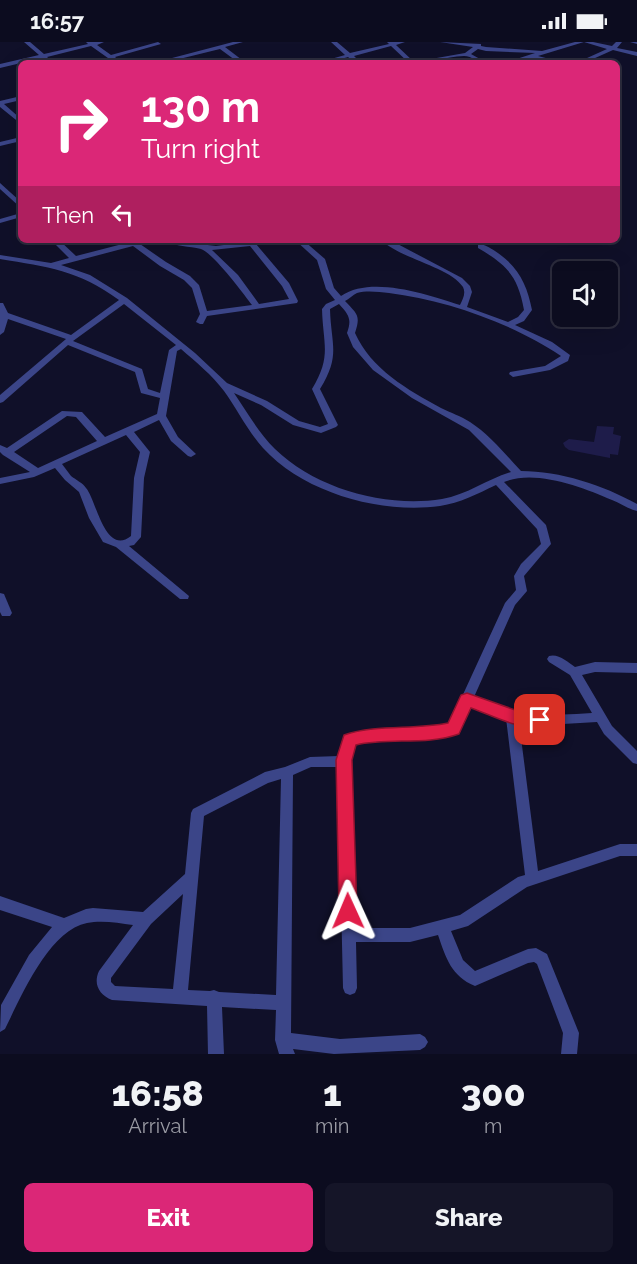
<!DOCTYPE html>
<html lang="en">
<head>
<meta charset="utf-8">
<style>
  body { margin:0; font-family:Raleway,sans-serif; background:#151528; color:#f1f3f6; height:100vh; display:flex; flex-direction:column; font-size:22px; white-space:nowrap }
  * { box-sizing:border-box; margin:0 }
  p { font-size:20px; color:#9a9ba4 }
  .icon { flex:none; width:33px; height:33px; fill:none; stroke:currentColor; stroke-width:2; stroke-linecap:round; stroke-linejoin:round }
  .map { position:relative; height:1012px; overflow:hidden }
  .details { display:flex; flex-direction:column; background:#0c0c1f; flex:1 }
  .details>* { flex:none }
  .top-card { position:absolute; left:18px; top:18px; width:602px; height:183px; border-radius:9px; box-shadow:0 6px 24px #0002,0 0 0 2px #2c2c3d; background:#db2777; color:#fff; overflow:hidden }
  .controls { position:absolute; left:552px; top:219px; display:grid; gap:12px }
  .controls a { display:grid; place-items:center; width:66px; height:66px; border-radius:9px; background:#0c0c1f; box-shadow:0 6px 24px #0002,0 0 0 2px #2c2c3d; font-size:30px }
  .pin { position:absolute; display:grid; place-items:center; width:51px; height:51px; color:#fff; margin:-26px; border-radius:12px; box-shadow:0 3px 9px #0006 }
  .me { position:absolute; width:66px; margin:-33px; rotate:359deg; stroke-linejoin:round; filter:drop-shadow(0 0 4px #0008) }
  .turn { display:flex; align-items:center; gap:21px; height:126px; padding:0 24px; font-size:27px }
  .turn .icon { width:78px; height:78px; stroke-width:2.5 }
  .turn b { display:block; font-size:42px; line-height:51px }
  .then { display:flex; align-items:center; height:57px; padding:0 24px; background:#0003; gap:12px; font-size:22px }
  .eta { display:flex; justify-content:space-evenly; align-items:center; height:102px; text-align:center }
  .eta b { font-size:36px; font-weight:800; line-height:42px }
  .button { display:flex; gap:12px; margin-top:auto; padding:12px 24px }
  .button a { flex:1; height:69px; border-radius:9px; background:#db2777; color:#fff; font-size:24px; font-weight:800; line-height:69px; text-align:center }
  .button a+a { background:#151528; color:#f1f3f6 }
  .status { display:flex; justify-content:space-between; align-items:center; height:42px; padding:0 30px; background:#0c0c1f; direction:ltr }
  .status svg { height:16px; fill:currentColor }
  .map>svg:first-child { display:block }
  .building { fill:#1e1c4a }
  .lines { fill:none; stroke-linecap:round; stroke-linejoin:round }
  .minor { fill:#3b4588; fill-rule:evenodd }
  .route { fill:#e11d48; stroke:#92132f; stroke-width:1.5 }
</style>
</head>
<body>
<div class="status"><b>16:57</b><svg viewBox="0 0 49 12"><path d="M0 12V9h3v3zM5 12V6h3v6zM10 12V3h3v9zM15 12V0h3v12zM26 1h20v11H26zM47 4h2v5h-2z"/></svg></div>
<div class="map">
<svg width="637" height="1012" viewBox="0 0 637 1012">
  <rect width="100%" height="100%" fill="#101029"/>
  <polygon class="building" points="597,384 614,385 613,392 621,394 618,413 610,412 610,416 569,408 565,405 563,401 569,397 594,400"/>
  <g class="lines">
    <g class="minor">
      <polygon points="24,0 30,0 44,12 88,2 86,0 104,0 97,3 111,13 158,0 161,2 115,15 122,21 115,21 91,4 47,15 54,21 48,21 42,16 0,26 0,22 39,13"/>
      <polygon points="233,0 243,0 225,5 246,21 239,21 220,7 163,21 153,21"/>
      <path d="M331 0H337L350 11 389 2 387 0H405L396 3 414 20 465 11 473 5 440 0 481 2V4L486 5 542 9 575 0H593L612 4 616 0H622L617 6 637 10V14L613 8 584 21H576L607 7 584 0 538 14 565 21C553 21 540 15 529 16 521 18 513 21 504 21L535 11 486 9 478 7 471 12 487 21C478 21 472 14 464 14 445 15 428 21 409 21L391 4 354 14 361 21H355L348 15 327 21H317L345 13Z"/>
      <polygon points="630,0 637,0 637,2"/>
      <polygon points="21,54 21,58 4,62 21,77 21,82 0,65 0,59"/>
      <polygon points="616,66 619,67 619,69 616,70"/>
      <polygon points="21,95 21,99 0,104 0,100"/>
      <polygon points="0,141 21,160 21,166 0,147"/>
      <polygon points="21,171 21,175 0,181 0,177"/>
      <path d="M51 198H59L76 214 138 198H151L140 202 166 220 190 234 199 243 207 269 252 263C243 251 213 211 201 207 189 204 176 205 165 198L216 204 247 200 245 198H267L256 202 289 241 298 259 297 261 207 274 203 282H200L196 280 200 272 192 246 184 238 160 224 133 204 61 223 90 233 127 256 195 311 227 341 267 359 299 379 320 385 328 382 312 347C332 314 323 303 322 267L326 262 335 258 326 247 317 218 295 198H303L325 217 334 246 341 254C372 233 428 253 460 263 463 257 466 251 463 245 450 225 401 217 381 198H390L462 236 470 244 472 250 467 265 508 280 518 275 524 268C518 234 507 223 478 206V202C485 202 490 206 495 209 518 224 527 242 532 268L524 279 515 283 552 300 570 313 568 319 550 328 513 335 509 332 510 330 545 324 561 314C514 282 446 258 389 251 379 250 367 248 357 251 353 253 349 257 345 259 357 272 361 273 355 291 371 327 408 348 441 366 451 371 461 374 470 380 490 393 505 412 521 429 560 429 603 443 637 462V469C628 467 620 461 612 458 582 445 535 427 504 440L546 483 551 502 524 534 527 549 515 563 474 655C515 671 547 675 592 671L570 633 549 620 547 617 549 614C558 611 568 620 575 625L595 620 637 621V631L595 630 582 633 612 684 637 709V722L633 721 604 692 597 680 546 683 519 680 538 829 620 802H637V814H620L527 845 468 884 451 889 463 918 475 929 528 907 536 906 547 912 579 991 577 1012H561L563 991 537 922 534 920 528 921 475 944C451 934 446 916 438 893L410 900H356L357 946 355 951 350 953 345 951 343 946 338 725H311L293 733 291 991 340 997 420 992 425 995 428 1000 425 1005 420 1008 334 1012 293 1007 295 1012H279L275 998 276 968 222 965 224 1012H208L207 964 112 958C99 953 93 942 99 929L133 883C118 881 102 878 87 881 49 888 21 955 5 987L0 990 1 963 29 913 52 885 0 868V854L64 876 86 867 93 866 143 870 185 832 191 771 193 767 265 730 285 725 310 715 339 714 345 694C377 683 415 688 449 683L505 561 516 548 514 534 521 522 541 502 537 487 496 443C477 452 460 461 440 464 380 472 304 451 263 406 247 388 237 367 224 349 212 333 196 320 181 307L177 309 166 374 178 395 196 412 191 415 188 414 171 399 159 378 134 390 150 410 144 436 141 495 134 503 129 504 189 554 188 557H180L116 505 103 500 89 476 79 450 65 438 55 426 34 435 0 442V436L30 430 3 413 0 410V403L7 406 62 369 82 370 105 395 157 372 160 356 141 351 135 330 68 303 3 360 0 361V353L66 297 8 277 4 290 0 293V261H3L8 271 71 293 119 258C78 228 48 225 0 217V213L51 221 69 216ZM250 204 282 244 289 257 259 262 238 233 212 208ZM124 262 176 303 169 308 160 351 148 347 142 327 73 299ZM339 262C349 273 352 277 347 291L353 305 373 328 412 356 469 388 511 430C487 437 467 453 442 457 386 466 316 447 275 407 258 390 247 370 234 351L261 363 293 383 321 391 336 385 338 383 320 347C341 313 331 303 330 267ZM67 374 76 375 97 399 38 426 14 410ZM126 393 140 410 134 436 131 494C105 515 96 457 86 446 83 441 76 438 71 434 68 430 65 426 62 422ZM470 663 506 676 525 833 518 835 460 873 410 886H356L350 718 354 702 453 692 457 691ZM281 737 276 953 219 950 214 948 210 949 188 948 204 774 268 741ZM183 852 173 947 115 944 111 940V936L151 882Z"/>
      <polygon points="0,551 4,552 12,571 10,574 2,574 0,570"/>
    </g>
  </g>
  <path class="route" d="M467 651 521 670 545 674 548 678 545 683C523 691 492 673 471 666L459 692C425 704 390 695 356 703L352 718 357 869 355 875 348 878 342 875 339 869 336 718 344 693C376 682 414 688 448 681L461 653Z"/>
</svg>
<div class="controls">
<a><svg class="icon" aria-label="sound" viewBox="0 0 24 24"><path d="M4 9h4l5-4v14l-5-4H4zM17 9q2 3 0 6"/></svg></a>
</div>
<div class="pin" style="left:540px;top:678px;background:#d93025"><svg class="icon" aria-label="arrive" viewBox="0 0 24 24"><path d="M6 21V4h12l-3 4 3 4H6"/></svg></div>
<svg class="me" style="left:348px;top:869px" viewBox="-20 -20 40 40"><path d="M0-17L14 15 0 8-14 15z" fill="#e11d48" stroke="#fff" stroke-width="4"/></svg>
<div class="top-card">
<div class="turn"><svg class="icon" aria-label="right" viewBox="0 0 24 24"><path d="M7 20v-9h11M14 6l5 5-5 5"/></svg><div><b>130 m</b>Turn right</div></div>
<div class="then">Then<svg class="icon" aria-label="left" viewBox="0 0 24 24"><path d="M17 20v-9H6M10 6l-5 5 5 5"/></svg></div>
</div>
</div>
<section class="details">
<div class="eta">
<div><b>16:58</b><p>Arrival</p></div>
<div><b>1</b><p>min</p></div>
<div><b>300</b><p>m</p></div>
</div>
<div class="button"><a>Exit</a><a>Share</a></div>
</section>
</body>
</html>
